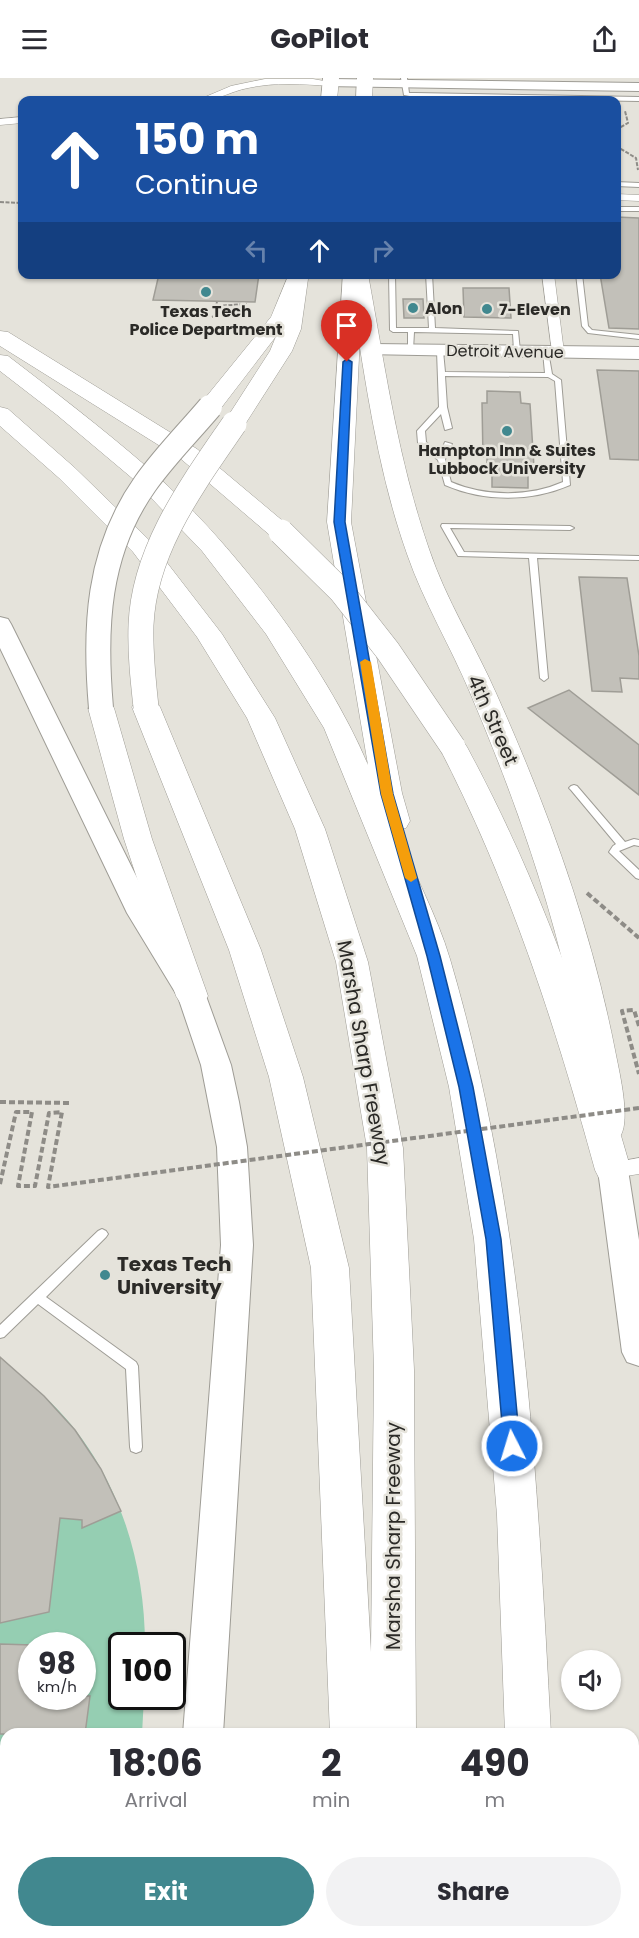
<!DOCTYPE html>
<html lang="en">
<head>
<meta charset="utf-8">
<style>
  body { margin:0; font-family:Poppins,sans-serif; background:#f2f2f3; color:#2b2b33; height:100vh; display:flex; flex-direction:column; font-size:22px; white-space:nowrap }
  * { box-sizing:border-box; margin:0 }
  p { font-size:20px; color:#7c7c81 }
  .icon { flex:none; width:33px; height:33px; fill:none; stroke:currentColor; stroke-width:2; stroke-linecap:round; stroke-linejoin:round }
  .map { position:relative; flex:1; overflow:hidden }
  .details { position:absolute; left:0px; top:1650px; width:639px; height:210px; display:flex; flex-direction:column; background:#fff; border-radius:18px 18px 0 0; box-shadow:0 2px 4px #0004 }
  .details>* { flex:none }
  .banner { position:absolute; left:18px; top:18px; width:603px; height:183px; border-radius:12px; box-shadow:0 2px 4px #0004; background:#1a4fa0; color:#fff; overflow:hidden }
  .tools { position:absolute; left:561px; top:1572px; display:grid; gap:12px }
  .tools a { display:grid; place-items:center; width:60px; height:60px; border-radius:50%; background:#fff; box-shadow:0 2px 4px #0004; font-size:30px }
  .speed { position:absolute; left:18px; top:1554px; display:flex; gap:12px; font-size:30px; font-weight:700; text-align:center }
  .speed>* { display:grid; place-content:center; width:78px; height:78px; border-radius:50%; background:#fff; box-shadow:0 2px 4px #0004; line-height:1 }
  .speed small { font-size:15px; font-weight:400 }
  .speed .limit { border:3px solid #111; border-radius:9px; background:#fff; color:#111 }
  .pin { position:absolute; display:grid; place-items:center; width:51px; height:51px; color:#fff; margin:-62px -26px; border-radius:50% 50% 50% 0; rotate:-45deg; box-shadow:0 0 6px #0007 }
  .pin .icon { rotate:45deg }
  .me { position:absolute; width:66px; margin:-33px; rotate:355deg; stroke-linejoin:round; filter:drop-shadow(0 0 4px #0008) }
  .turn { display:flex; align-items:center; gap:21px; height:126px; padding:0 18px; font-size:27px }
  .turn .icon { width:78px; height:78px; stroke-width:2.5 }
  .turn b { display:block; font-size:42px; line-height:51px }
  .lanes { display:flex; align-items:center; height:57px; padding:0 18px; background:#0003; justify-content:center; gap:30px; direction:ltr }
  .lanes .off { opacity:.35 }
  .eta { display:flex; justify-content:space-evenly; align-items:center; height:102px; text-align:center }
  .eta b { font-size:36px; font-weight:700; line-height:42px }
  .cta { display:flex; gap:12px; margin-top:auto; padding:12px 18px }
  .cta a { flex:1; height:69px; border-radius:36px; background:#41888f; color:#fff; font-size:24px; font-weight:700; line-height:69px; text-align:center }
  .cta a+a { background:#f2f2f3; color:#2b2b33 }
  header { display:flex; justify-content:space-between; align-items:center; height:78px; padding:0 18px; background:#fff; font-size:27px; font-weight:700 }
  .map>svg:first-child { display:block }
  .green { fill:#95ceb2; fill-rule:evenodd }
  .building { fill:#c2c0b9; stroke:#9f9d96; stroke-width:1.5 }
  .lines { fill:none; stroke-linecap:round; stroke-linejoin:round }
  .lane-casing { stroke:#9e9c95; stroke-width:2 }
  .street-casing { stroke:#9e9c95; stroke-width:1 }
  .secondary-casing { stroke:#9e9c95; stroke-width:2 }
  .primary-casing { stroke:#9e9c95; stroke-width:1 }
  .highway-casing { stroke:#9e9c95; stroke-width:1 }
  .path-far1 { stroke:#8e8c87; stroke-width:2; stroke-dasharray:4 1.5; stroke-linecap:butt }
  .path { stroke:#8e8c87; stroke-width:4; stroke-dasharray:6 3; stroke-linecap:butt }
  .lane { fill:#fff; fill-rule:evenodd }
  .street { fill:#fff; fill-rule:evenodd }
  .secondary { fill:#fff; fill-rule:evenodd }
  .primary { fill:#fff; fill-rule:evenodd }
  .highway { fill:#fff; fill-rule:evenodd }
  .primary-bridge-casing { stroke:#9e9c95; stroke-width:26; stroke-linecap:butt }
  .highway-bridge-casing { stroke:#9e9c95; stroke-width:26; stroke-linecap:butt }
  .path-bridge { stroke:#8e8c87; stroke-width:4; stroke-dasharray:6 3; stroke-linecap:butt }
  .primary-bridge { stroke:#fff; stroke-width:24 }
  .highway-bridge { stroke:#fff; stroke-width:25 }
  .route { fill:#1a73e8; stroke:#114b97; stroke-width:1.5 }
  .slow { fill:#f59e0b }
  .poi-dot { fill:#41888f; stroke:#e5e3db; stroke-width:2 }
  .labels { text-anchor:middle; stroke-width:5; stroke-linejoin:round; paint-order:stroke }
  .far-poi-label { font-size:16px; font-weight:bold; fill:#2b2a27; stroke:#e5e3db; text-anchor:start }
  .far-street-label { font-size:16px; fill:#2b2a27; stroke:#e5e3db }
  .street-label { font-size:20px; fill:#2b2a27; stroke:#e5e3db }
  .poi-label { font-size:20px; font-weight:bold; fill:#2b2a27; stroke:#e5e3db; text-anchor:start }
</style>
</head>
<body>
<header><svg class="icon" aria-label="menu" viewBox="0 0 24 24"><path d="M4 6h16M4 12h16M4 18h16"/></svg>GoPilot<svg class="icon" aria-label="share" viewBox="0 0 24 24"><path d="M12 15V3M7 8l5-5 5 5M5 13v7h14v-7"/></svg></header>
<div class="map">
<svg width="639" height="1860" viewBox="0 0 639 1860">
  <rect width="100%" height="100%" fill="#e5e3db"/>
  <path class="green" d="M0 1284C14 1296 30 1306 44 1318 113 1381 145 1476 145 1567L122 1568V1618L144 1619 142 1656H6V1854H112L111 1860H0ZM32 1568H82V1618H32Z"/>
  <g class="building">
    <polygon points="616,139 639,140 639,251 609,250 600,196 616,196"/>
    <polygon points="159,196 259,196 255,224 153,222"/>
    <polygon points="463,210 509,210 511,240 464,239"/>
    <polygon points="403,221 423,221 424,240 404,240"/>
    <polygon points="597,292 639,293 639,382 610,381"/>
    <polygon points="487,313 520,314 521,325 530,326 534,389 528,389 528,410 492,409 492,388 487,387 487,379 483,379 482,325 487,325"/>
    <polygon points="579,499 627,500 639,578 639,601 620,600 622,614 592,613"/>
    <polygon points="569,612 639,667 639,717 528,630"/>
    <polygon points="0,1279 44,1318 75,1352 101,1391 121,1433 82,1450 82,1442 60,1440 49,1534 0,1545"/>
    <polygon points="0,1566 32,1567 32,1618 90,1618 85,1656 0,1656"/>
  </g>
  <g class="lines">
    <defs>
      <g id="lane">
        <polygon points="401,0 407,0 409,15 415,15 639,19 639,23 415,19 404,17"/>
        <polygon points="616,104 639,105 639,109 616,108"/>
        <rect x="616" y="129" width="23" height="4"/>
        <polygon points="389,196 395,196 396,250 429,250 426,196 432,196 435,250 518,253 520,273 517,275 514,273 513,256 414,254 413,272 408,273 408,254 393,254 390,252"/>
        <polygon points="576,196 582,196 588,248 592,252 639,257 639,261 588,255 582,248"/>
        <path d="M440 271 443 273 445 294 545 295 543 274 548 273 552 296 561 302 570 407C531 424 484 424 445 407L438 382 418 365 417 353 439 329 437 273ZM445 298 548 299 555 303 563 404C529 419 486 419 451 404L445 381 452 366 445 364 440 376 426 364 425 353 441 336 445 352 452 350 447 329Z"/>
        <polygon points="442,446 570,448 574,450 570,452 450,450 464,474 639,478 639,482 537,480 548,600 544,603 540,600 529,480 458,478 441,448"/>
        <polygon points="574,707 577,708 625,764 634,761 639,762 639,768 634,767 619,773 639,792 639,801 636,800 611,776 609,774 613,768 616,766 571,712 569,710 571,708"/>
        <polygon points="102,1151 106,1153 108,1156 106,1159 46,1219 136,1284 138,1288 142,1369 141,1373 136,1375 131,1373 130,1369 126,1291 38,1226 4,1259 0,1260 0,1247 98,1153"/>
      </g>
      <g id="street">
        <path d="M265 1H313L335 5 330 8C303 6 275 4 248 10 231 13 215 24 198 22L231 8Z"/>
        <polygon points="22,39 22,45 0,47 0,41"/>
        <polygon points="616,116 639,117 639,123 616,122"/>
        <polygon points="542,196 554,196 564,274 558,278 552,274"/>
        <polygon points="639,1080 639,1096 613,1100 606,1098 602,1092 606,1086"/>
      </g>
      <g id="secondary">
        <polygon points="330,1 639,5 639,13 325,8 323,5 325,2"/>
        <polygon points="372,266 639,269 639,281 365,276 363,272"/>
        <polygon points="0,539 8,541 11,546 154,834 206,918 231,987 239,1024 247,1069 253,1167 223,1656 183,1656 221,1167 217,1069 201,987 178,919 127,835 0,570"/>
        <polygon points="613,1080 624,1083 628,1092 639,1162 639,1288 627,1284 622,1274 598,1092 602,1083"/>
        <polygon points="167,1854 209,1854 208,1860 166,1860"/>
      </g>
      <g id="primary">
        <polygon points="323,0 339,0 337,22 321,22"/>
        <polygon points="357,0 373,0 372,22 356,22"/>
        <polygon points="289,196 308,196 290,240 218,334 202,334 199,329 202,324 271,239"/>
        <path d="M348 196H368C385 289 398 382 429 471 446 522 475 567 496 615 548 731 592 852 616 977 620 997 630 1040 621 1057L609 1061 597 1057 592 1048C576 897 530 756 471 617 451 569 424 525 407 476 375 386 364 290 348 196Z"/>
        <polygon points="101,622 110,624 114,630 152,761 208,918 203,926 192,929 181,926 176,918 124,761 88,630 92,624"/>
      </g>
      <g id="highway">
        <polygon points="292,196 305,197 308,201 301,251 292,273 242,351 226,351 223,346 270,273 279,251 288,201"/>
        <path d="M343 196H363L351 444 402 715 410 743 406 750 396 752C413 794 437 837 450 881 524 1132 537 1396 551 1656H505L497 1437 474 1161 449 1009 417 878 324 650 266 556 202 473 132 400 57 337 0 293V277L8 278C55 314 102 350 147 389 230 461 325 585 368 687L327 444Z"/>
        <polygon points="0,253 8,254 197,371 290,449 293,454 290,459 281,461 272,459 181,381 0,268"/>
        <polygon points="0,329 8,331 75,390 151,464 222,556 275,640 325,751 368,884 403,1070 414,1292 416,1656 330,1656 311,1190 269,999 229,872 132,629 136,623 146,621 156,623 160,629 261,872 303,999 349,1190 371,1574 374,1292 367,1070 336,884 295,751 247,640 197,559 133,474 59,400 0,348"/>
        <path d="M453 660 463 663 467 669C540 804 589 945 631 1092L626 1102 613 1106 600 1102 595 1092C555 946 509 804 439 669L443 663Z"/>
        <rect x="339" y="1854" width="79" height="6"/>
        <rect x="511" y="1854" width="50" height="6"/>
      </g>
    </defs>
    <use href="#lane" class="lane-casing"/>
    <use href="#street" class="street-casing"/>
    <use href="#secondary" class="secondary-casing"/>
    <use href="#primary" class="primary-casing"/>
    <use href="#highway" class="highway-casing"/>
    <g class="path-far1">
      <polyline points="616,52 628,45 625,33"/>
      <polyline points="616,68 636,80 638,92"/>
      <polyline points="0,124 22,125"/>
      <polyline points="217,224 216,228 247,226"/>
      <polyline points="212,239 233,230"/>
    </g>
    <g class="path">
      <polyline points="587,815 639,860"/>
      <polyline points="639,948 634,932 622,933 639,996"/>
      <polyline points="0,1024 69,1025"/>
    </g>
    <use href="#lane" class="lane"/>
    <use href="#street" class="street"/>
    <use href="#secondary" class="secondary"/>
    <use href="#primary" class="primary"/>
    <use href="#highway" class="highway"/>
    <defs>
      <path id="primary-bridge" d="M101 630C94 550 97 474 145 406 164 379 188 355 210 329"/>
      <g id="highway-bridge">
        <polyline points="281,454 341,513 388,573 453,669"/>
        <path d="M146 629C143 602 140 575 141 547 144 471 193 406 234 346"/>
      </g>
    </defs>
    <use href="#primary-bridge" class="primary-bridge-casing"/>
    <use href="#highway-bridge" class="highway-bridge-casing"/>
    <polyline class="path-bridge" points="0,1106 16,1034 32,1034 18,1108 35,1108 49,1035 62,1034 48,1109 639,1030"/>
    <use href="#primary-bridge" class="primary-bridge"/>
    <use href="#highway-bridge" class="highway-bridge"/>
  </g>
  <polygon class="route" points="347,281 352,284 345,444 393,716 440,878 473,1009 501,1161 520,1368 518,1373 512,1375 506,1373 504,1368 486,1161 459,1009 427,878 381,716 334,444 343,284"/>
  <polygon class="slow" points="365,581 371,584 393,716 417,800 411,804 405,800 381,716 360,584"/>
  <g class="poi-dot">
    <circle cx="206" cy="214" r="6"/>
    <circle cx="413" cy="230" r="6"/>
    <circle cx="487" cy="231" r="6"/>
    <circle cx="507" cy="353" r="6"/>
    <circle cx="105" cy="1197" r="6"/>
  </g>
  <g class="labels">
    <g class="far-poi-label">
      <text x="425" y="236">Alon</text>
      <text x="499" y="237">7-Eleven</text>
      <text x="206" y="239" text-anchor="middle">Texas Tech<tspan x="206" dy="18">Police Department</tspan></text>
      <text x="507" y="378" text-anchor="middle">Hampton Inn &amp; Suites<tspan x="507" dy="18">Lubbock University</tspan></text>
    </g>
    <g class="far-street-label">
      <text transform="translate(505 273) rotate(1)" y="6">Detroit Avenue</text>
    </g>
    <g class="street-label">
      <text transform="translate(493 642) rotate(66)" y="7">4th Street</text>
      <text transform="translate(364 975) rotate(80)" y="7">Marsha Sharp Freeway</text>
      <text transform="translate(393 1458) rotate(-90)" y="7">Marsha Sharp Freeway</text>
    </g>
    <g class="poi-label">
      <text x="117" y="1193">Texas Tech<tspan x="117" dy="23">University</tspan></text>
    </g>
  </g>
</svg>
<div class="tools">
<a><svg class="icon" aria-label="sound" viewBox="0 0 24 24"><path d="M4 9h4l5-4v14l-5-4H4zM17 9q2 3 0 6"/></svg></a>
</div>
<div class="speed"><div>98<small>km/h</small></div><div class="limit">100</div></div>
<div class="pin" style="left:347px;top:284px;background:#d93025"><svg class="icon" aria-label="arrive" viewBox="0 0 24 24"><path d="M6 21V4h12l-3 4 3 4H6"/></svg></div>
<svg class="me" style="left:512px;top:1368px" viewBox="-20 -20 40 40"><circle r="17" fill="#1a73e8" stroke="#fff" stroke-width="3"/><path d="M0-11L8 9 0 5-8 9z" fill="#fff"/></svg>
<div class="banner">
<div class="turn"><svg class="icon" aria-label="ahead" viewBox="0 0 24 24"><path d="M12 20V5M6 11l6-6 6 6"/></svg><div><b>150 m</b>Continue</div></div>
<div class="lanes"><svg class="icon off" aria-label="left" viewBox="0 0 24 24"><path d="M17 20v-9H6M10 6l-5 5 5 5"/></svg><svg class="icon" aria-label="ahead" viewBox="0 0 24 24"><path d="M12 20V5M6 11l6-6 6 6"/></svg><svg class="icon off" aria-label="right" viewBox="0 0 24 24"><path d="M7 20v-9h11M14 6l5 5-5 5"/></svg></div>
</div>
<section class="details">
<div class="eta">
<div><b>18:06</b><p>Arrival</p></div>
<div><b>2</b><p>min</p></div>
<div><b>490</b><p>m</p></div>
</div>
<div class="cta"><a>Exit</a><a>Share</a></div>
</section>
</div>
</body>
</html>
